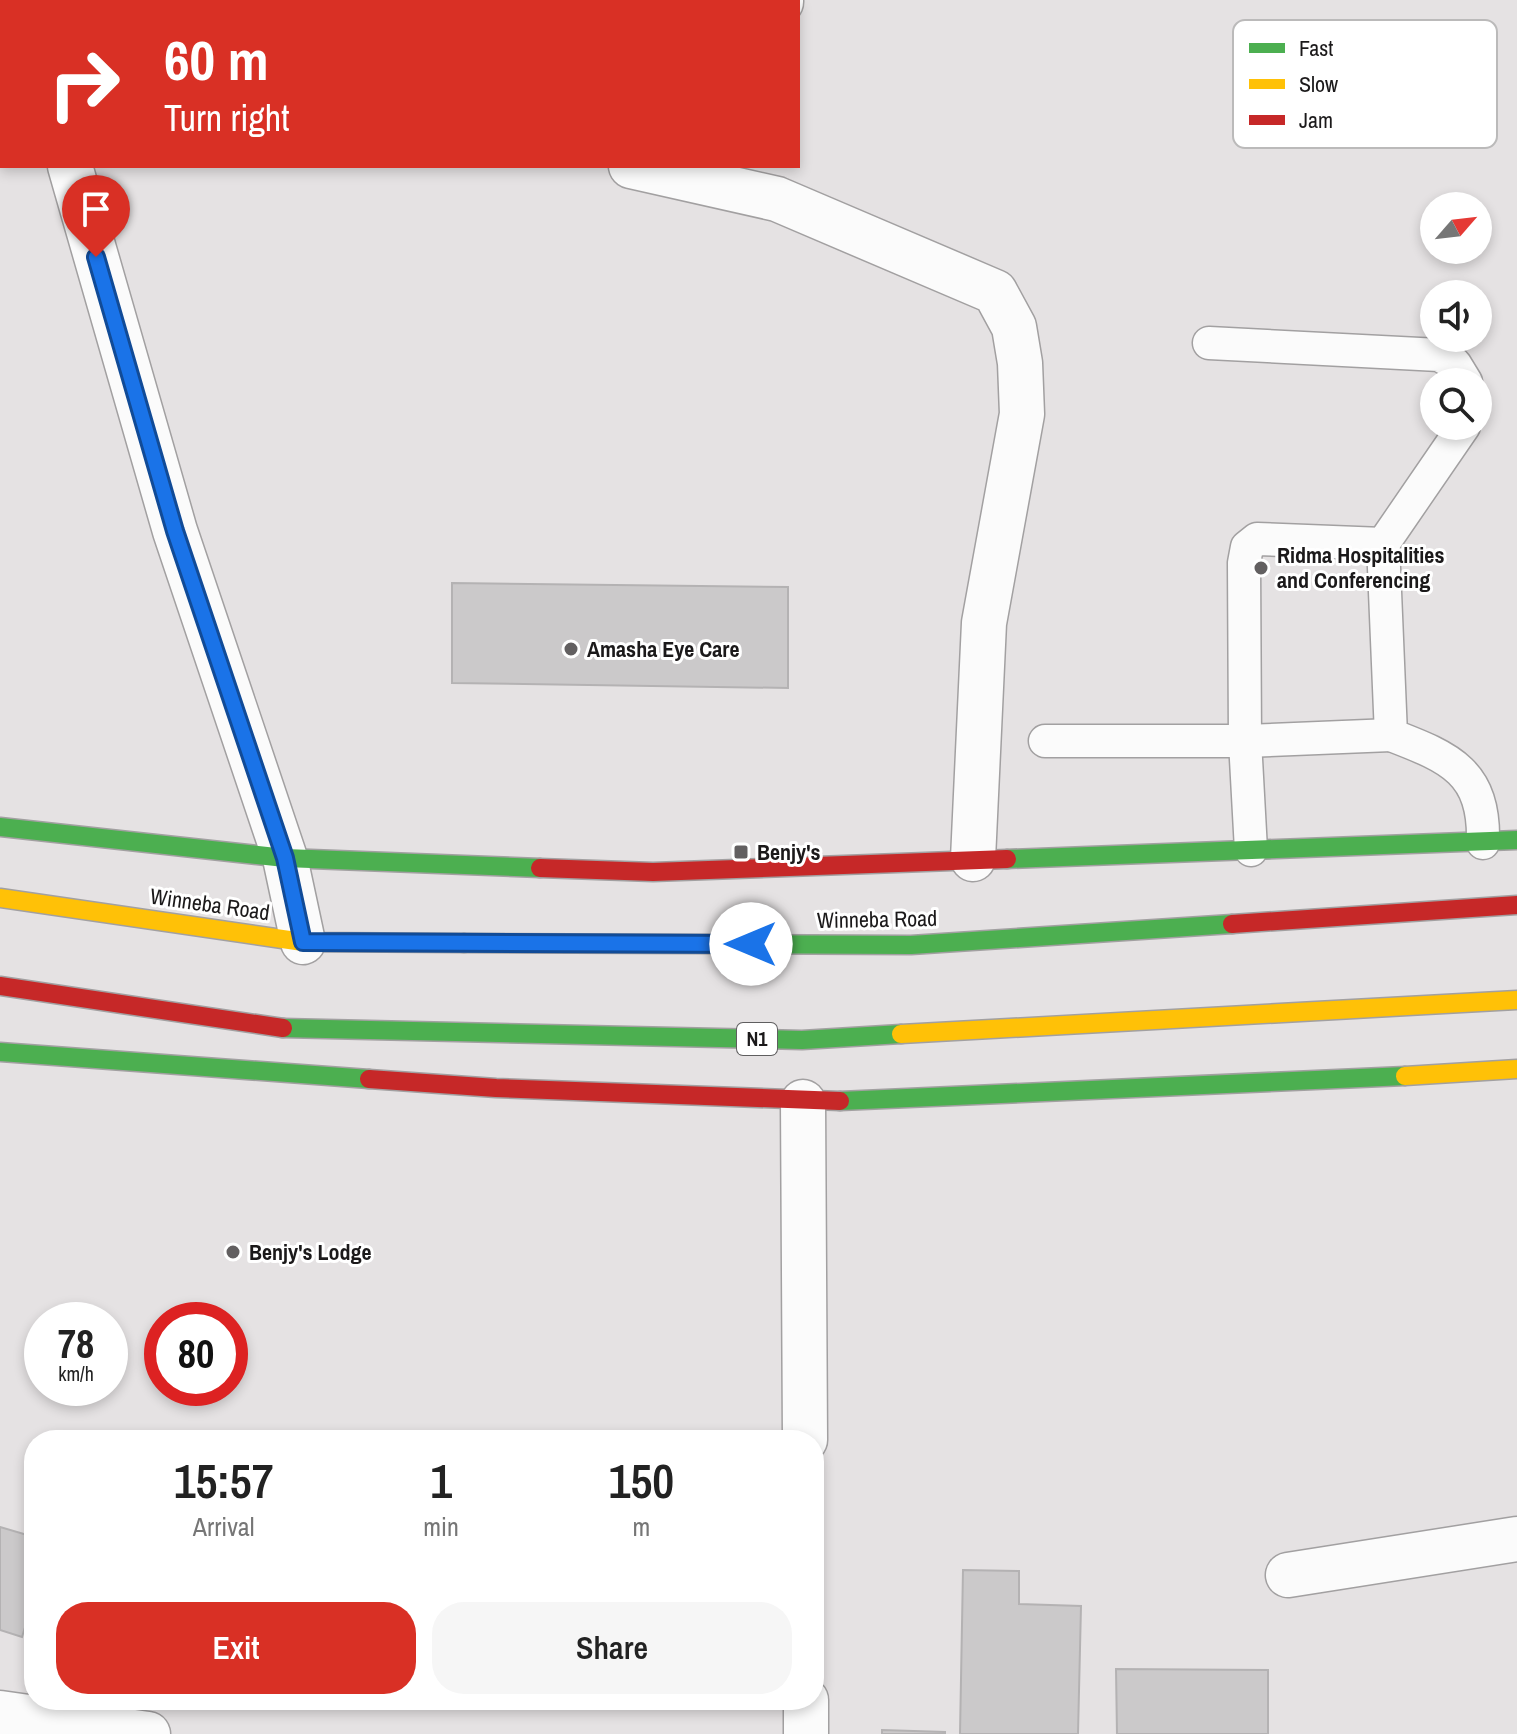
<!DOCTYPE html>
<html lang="en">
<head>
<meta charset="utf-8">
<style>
  body { margin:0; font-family:"Archivo Narrow",sans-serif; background:#f6f6f6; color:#222; height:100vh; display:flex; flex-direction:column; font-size:30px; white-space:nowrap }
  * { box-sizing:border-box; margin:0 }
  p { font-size:26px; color:#767676 }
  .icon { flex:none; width:44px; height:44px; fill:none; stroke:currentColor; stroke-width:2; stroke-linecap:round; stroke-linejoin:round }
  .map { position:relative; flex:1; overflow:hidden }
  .sheet { position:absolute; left:24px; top:1430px; width:800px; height:280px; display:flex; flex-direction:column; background:#fff; border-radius:32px; box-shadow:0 4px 12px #0003 }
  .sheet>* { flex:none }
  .top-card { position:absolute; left:0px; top:0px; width:800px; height:168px; box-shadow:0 4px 12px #0003; background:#d93025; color:#fff; overflow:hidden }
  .needle { width:52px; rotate:62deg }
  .fabs { position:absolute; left:1420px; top:192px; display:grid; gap:16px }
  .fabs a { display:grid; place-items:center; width:72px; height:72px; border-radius:50%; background:#fff; box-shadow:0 4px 12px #0003; font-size:40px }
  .speed { position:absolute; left:24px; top:1302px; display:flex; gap:16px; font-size:40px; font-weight:700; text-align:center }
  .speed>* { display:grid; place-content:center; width:104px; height:104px; border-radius:50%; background:#fff; box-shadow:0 4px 12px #0003; line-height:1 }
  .speed small { font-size:20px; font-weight:400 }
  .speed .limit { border:12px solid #d22; background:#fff; color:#111 }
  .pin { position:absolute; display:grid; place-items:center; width:68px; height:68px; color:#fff; margin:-82px -34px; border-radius:50% 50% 50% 0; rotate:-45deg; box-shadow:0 0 8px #0007 }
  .pin .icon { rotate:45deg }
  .me { position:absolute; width:88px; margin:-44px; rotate:270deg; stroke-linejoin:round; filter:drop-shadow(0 0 6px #0008) }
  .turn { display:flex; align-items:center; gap:28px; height:168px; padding:0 32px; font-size:36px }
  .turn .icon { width:104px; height:104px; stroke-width:2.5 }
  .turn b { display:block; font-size:56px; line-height:68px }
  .eta { display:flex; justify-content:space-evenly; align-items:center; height:136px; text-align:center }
  .eta b { font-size:48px; font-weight:600; line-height:56px }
  .primary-button { display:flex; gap:16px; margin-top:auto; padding:16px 32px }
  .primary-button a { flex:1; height:92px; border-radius:32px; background:#d93025; color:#fff; font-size:32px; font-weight:600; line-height:92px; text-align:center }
  .primary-button a+a { background:#f6f6f6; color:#222 }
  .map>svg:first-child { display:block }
  .building { fill:#cbc9ca; stroke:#b4b2b3; stroke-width:2 }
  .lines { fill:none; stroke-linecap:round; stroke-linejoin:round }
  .lane-casing { stroke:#a2a0a1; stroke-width:35 }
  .street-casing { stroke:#a2a0a1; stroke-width:47 }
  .fast-casing { stroke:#a2a0a1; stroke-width:21 }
  .slow-casing { stroke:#a2a0a1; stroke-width:21 }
  .jam-casing { stroke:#a2a0a1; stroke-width:21 }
  .lane { stroke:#fbfbfb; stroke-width:32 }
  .street { stroke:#fbfbfb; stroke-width:44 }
  .fast { stroke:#4caf50; stroke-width:18 }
  .slow { stroke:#ffc107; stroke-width:18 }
  .jam { stroke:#c62828; stroke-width:18 }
  .route-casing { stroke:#114b97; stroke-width:20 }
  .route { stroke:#1a73e8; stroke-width:14 }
  .poi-dot { fill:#625f60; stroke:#fff; stroke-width:3 }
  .labels { text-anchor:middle; stroke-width:6; stroke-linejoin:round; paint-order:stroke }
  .shield { fill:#fff; stroke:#5f5e5f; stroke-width:2 }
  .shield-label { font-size:20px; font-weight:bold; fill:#1b191a }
  .poi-label { font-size:22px; font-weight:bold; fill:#1b191a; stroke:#fff; text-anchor:start }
  .street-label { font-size:22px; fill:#1b191a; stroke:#fff }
  .key { fill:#fff; stroke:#bbbaba; stroke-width:2 }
  .key-label { font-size:22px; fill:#1b191a }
</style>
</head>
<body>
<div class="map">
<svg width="1517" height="1734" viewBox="0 0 1517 1734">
  <rect width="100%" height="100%" fill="#e5e2e3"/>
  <g class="building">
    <polygon points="452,583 788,587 788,688 452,683"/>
    <polygon points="0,1527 34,1537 34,1598 22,1637 0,1630"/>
    <polygon points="963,1570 1019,1571 1019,1604 1081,1606 1078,1734 960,1734"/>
    <polygon points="1116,1669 1268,1670 1268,1734 1117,1734"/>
    <polygon points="882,1730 945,1732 945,1734 882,1734"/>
  </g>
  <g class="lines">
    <defs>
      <g id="lane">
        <polyline points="1209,343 1439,355 1455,364 1466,382"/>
        <path d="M1383 544 1391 735C1451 758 1485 772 1483 843"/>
        <polyline points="1045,741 1245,741 1391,735"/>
        <polyline points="1251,850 1245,741 1244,563 1247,547 1257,539 1383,544 1464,426"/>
      </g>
      <g id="street">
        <polyline points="781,2 781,0"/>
        <polyline points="70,166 175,531 285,858 303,942"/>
        <polyline points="631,166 777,199 995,292 1014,327 1020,363 1022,414 984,623 973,859"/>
        <polyline points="803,1102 805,1440"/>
        <polyline points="1288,1575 1517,1539"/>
        <polyline points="806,1700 806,1734"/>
        <polyline points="0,1713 148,1734"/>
      </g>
      <g id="fast">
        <polyline points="0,827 285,858 540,868"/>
        <polyline points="1007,859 1517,840"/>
        <polyline points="464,943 911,945 1232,924"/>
        <polyline points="283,1028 802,1040 901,1034"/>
        <polyline points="0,1052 369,1079"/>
        <polyline points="840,1101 1405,1076"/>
      </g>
      <g id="slow">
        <polyline points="0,898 303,942 464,943"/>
        <polyline points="901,1034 1517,1000"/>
        <polyline points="1405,1076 1517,1069"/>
      </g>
      <g id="jam">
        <polyline points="540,868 653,872 1007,859"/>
        <polyline points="1232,924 1517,905"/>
        <polyline points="0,986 283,1028"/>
        <polyline points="369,1079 496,1088 840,1101"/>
      </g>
    </defs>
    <use href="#lane" class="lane-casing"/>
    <use href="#street" class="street-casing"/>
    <use href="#fast" class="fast-casing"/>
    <use href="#slow" class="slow-casing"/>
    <use href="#jam" class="jam-casing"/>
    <use href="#lane" class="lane"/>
    <use href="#street" class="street"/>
    <use href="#fast" class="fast"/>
    <use href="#slow" class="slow"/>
    <use href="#jam" class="jam"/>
  </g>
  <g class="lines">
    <defs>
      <polyline id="route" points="96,257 175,531 285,858 303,942 751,944"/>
    </defs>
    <use href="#route" class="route-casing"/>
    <use href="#route" class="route"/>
  </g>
  <g class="poi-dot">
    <circle cx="1261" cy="568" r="8"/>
    <circle cx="571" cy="649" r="8"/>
    <rect x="733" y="844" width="16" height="16" rx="4"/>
    <circle cx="233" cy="1252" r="8"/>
  </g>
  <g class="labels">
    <rect class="shield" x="737" y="1023" width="40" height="32" rx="6"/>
    <g class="shield-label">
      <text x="757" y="1046">N1</text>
    </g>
    <g class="poi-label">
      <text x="1277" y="563">Ridma Hospitalities<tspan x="1277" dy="25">and Conferencing</tspan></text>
      <text x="587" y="657">Amasha Eye Care</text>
      <text x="757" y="860">Benjy's</text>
      <text x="249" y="1260">Benjy's Lodge</text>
    </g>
    <g class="street-label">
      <text transform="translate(210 904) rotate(8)" y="8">Winneba Road</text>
      <text transform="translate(877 919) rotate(-1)" y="8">Winneba Road</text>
    </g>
  </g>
  <rect x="1233" y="20" width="264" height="128" rx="12" class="key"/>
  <rect x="1249" y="43" width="36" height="10" fill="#4caf50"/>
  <rect x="1249" y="79" width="36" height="10" fill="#ffc107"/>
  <rect x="1249" y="115" width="36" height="10" fill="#c62828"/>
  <g class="key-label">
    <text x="1299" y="56">Fast</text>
    <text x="1299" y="92">Slow</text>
    <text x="1299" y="128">Jam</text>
  </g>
</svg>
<div class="fabs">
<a><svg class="needle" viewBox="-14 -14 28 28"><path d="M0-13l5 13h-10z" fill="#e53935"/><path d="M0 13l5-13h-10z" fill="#767676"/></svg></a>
<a><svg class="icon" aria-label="sound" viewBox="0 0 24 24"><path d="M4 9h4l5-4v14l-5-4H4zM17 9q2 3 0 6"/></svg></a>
<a><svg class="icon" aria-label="search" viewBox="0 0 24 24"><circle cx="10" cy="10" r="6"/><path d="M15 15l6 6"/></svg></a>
</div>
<div class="speed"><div>78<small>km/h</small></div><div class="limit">80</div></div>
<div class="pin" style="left:96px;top:257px;background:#d93025"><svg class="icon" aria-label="arrive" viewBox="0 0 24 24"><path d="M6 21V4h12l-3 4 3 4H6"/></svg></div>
<svg class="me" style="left:751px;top:944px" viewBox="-20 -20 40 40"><circle r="19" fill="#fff"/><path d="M0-13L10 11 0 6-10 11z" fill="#1a73e8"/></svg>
<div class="top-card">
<div class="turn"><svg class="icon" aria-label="right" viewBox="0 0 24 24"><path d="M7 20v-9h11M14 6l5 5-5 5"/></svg><div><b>60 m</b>Turn right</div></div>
</div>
<section class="sheet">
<div class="eta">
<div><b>15:57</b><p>Arrival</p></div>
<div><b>1</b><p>min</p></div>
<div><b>150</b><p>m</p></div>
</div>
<div class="primary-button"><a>Exit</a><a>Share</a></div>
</section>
</div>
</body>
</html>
